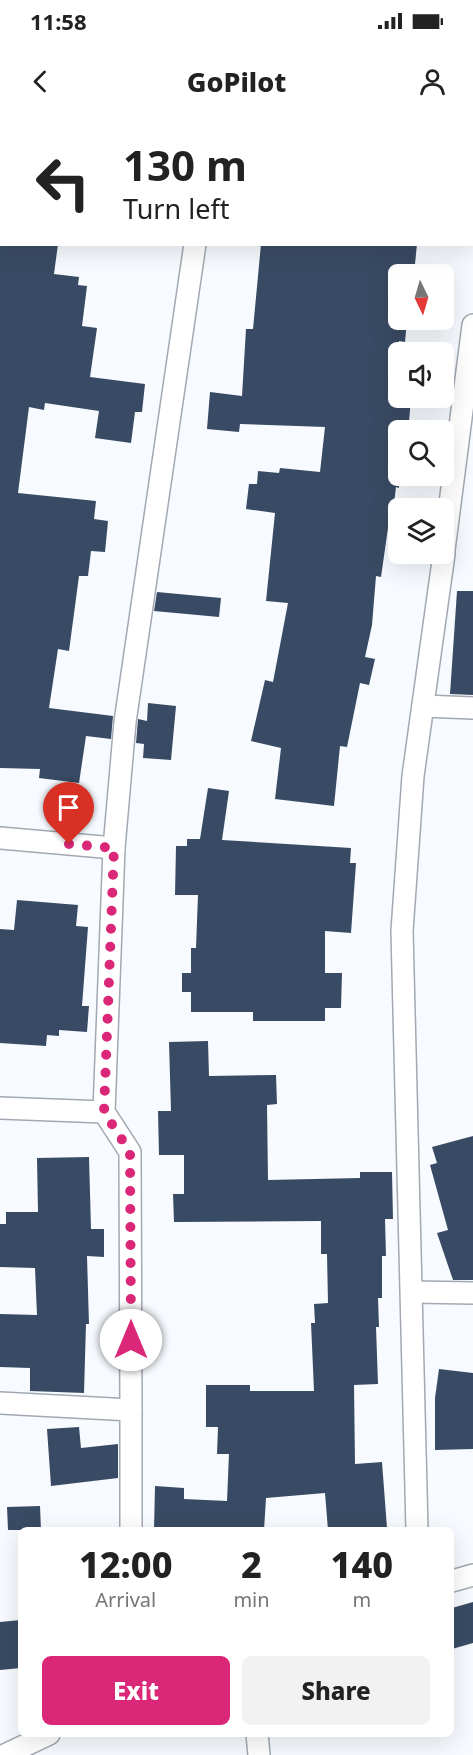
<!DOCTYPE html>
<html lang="en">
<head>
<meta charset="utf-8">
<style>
  body { margin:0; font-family:"Noto Sans",sans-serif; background:#f2f2f2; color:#222; height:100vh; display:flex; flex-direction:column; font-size:22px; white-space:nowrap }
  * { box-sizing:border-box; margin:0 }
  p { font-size:20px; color:#767676 }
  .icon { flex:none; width:33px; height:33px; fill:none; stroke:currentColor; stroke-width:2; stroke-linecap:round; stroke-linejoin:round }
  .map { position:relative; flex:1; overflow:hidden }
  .side { position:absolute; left:18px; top:1407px; width:436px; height:210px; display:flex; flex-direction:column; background:#fff; border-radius:9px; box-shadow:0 6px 24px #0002 }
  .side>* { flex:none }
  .top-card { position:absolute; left:0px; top:0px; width:474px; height:126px; box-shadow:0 6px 24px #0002; background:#fff; color:#222; overflow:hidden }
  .needle { width:39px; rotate:175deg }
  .controls { position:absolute; left:388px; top:144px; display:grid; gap:12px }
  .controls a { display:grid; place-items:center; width:66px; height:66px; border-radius:9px; background:#fff; box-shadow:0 6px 24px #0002; font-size:30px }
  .pin { position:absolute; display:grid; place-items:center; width:51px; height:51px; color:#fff; margin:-62px -26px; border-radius:50% 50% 50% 0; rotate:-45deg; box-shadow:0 0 6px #0007 }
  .pin .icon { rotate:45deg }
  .me { position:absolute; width:66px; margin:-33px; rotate:0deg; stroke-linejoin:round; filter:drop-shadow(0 0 4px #0008) }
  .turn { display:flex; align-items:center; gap:21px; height:126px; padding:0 24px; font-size:27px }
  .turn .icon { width:78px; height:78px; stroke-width:2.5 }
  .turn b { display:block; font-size:42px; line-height:51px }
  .eta { display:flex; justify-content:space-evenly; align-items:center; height:102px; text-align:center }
  .eta b { font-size:36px; font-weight:800; line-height:42px }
  .cta { display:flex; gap:12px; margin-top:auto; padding:12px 24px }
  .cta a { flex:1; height:69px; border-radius:9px; background:#db2777; color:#fff; font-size:24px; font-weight:800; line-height:69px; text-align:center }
  .cta a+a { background:#f2f2f2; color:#222 }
  .status { display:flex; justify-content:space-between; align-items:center; height:42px; padding:0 30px; background:#fff; direction:ltr }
  .status svg { height:16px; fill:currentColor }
  header { display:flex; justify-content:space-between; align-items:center; height:78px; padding:0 24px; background:#fff; font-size:27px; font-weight:800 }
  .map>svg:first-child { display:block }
  .building { fill:#394b64 }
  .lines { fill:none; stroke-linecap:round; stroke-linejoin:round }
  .minor-casing { stroke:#a2a9b2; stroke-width:24 }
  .minor { stroke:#fff; stroke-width:21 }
  .route { stroke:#db2777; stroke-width:10; stroke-dasharray:0 18 }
</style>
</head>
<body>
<div class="status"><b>11:58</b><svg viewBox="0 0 49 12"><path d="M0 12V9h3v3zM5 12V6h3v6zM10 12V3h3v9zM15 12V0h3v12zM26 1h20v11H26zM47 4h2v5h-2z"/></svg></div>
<header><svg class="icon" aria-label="back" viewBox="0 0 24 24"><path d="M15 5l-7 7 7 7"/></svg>GoPilot<svg class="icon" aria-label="person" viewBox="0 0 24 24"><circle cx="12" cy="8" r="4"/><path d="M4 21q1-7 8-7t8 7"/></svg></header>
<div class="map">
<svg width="473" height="1635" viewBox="0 0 473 1635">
  <rect width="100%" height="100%" fill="#f7fafe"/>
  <g class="building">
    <polygon points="0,124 58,124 54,154 79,157 78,165 87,166 82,206 97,208 90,257 145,264 142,292 135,292 131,323 95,318 99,291 45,283 44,290 29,287 18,373 96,381 94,399 108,401 105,432 91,431 88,456 79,456 69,531 58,529 49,588 113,596 111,619 86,616 79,663 39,658 40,649 0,648"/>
    <polygon points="261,124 417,124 414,154 399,154 399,200 407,200 405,222 399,221 399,278 411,278 409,302 399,302 399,368 396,367 392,401 389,401 381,457 376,456 372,505 365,537 375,539 369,565 360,563 347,627 340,626 334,686 275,679 281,628 251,621 265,560 273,562 288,483 266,481 275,393 246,389 249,364 257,364 258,351 279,353 280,348 320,352 325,307 240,304 239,312 207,309 210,272 242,276 246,209 253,209"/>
    <polygon points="457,471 473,471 473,575 450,574"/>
    <polygon points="157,472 221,478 219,497 154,491"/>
    <polygon points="148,583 176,586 171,640 143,638 144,624 136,623 138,599 147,601"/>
    <polygon points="208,668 229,671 222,720 351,728 350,743 356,743 351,813 325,811 325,853 342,853 341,888 325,888 325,901 253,901 253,892 191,892 191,872 182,872 182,853 191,853 191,828 196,828 198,775 175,775 176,726 187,726 187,719 200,719"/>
    <polygon points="17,780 78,785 76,806 88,807 82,886 89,886 87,912 59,910 59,916 47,915 46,926 0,923 0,809 14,810"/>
    <polygon points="208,921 209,956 276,955 277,984 267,985 268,1060 360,1058 360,1052 392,1052 393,1099 385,1099 386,1136 382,1136 382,1178 378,1178 379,1207 376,1207 378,1264 354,1265 355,1344 382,1342 387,1408 328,1410 325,1373 266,1378 264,1410 154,1410 155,1366 184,1368 184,1379 227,1381 229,1334 217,1334 218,1307 206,1307 206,1265 250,1265 250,1271 314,1271 311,1203 315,1203 314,1184 328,1183 327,1134 321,1134 321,1101 174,1102 173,1074 184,1074 184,1035 159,1035 158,991 171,991 169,922"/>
    <polygon points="473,1016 473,1160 453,1160 437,1113 448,1110 430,1045 437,1043 432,1027"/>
    <polygon points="89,1037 91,1109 104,1109 104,1137 87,1136 89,1204 86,1204 84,1273 30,1271 30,1248 0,1247 0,1194 37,1195 35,1148 0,1147 0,1104 6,1104 6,1092 38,1092 37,1038"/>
    <polygon points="439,1249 473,1253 473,1329 435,1330 435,1278"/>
    <polygon points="79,1307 81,1328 118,1324 118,1358 51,1366 47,1309"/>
    <polygon points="40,1386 41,1410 8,1410 7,1387"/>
    <polygon points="473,1482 473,1523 452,1529 452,1488"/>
    <polygon points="21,1500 21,1548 0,1550 0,1502"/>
  </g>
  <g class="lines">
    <defs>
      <g id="minor">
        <polyline points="214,2 214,0"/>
        <polyline points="444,430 473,205"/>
        <polyline points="423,586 473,588"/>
        <polyline points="0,718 114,728"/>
        <polyline points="0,988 104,992"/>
        <polyline points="413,1172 473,1173"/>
        <polyline points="0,1283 131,1290 131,1410"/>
        <polyline points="131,1290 130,1032 104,992 114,728 125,602 195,124"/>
        <polyline points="417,1410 402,811 413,656 444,434"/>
        <polyline points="452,1461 473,1455"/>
        <polyline points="257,1614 259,1635"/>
        <polyline points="5,1635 49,1614"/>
      </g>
    </defs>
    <use href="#minor" class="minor-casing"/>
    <use href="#minor" class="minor"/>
  </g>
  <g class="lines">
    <polyline class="route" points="69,724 114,728 104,992 130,1032 131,1220"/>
  </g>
</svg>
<div class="controls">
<a><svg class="needle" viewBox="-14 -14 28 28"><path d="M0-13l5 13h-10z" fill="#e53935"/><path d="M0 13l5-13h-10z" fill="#767676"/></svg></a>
<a><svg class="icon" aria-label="sound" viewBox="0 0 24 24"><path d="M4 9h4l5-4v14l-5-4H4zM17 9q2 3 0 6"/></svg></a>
<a><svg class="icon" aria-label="search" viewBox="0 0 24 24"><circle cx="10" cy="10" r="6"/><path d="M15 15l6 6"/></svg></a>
<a><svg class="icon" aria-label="layers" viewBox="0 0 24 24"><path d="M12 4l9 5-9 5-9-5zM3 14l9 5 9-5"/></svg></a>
</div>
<div class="pin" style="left:69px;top:724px;background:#d93025"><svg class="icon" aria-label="arrive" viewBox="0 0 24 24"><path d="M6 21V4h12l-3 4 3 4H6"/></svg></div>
<svg class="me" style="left:131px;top:1220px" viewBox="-20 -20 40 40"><circle r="19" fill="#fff"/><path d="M0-13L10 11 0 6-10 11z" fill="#db2777"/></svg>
<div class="top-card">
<div class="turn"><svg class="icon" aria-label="left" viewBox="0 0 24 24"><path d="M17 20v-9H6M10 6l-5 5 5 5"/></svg><div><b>130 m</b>Turn left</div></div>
</div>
<section class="side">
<div class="eta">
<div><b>12:00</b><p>Arrival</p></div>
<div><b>2</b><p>min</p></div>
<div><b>140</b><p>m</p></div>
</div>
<div class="cta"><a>Exit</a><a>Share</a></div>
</section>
</div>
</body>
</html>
